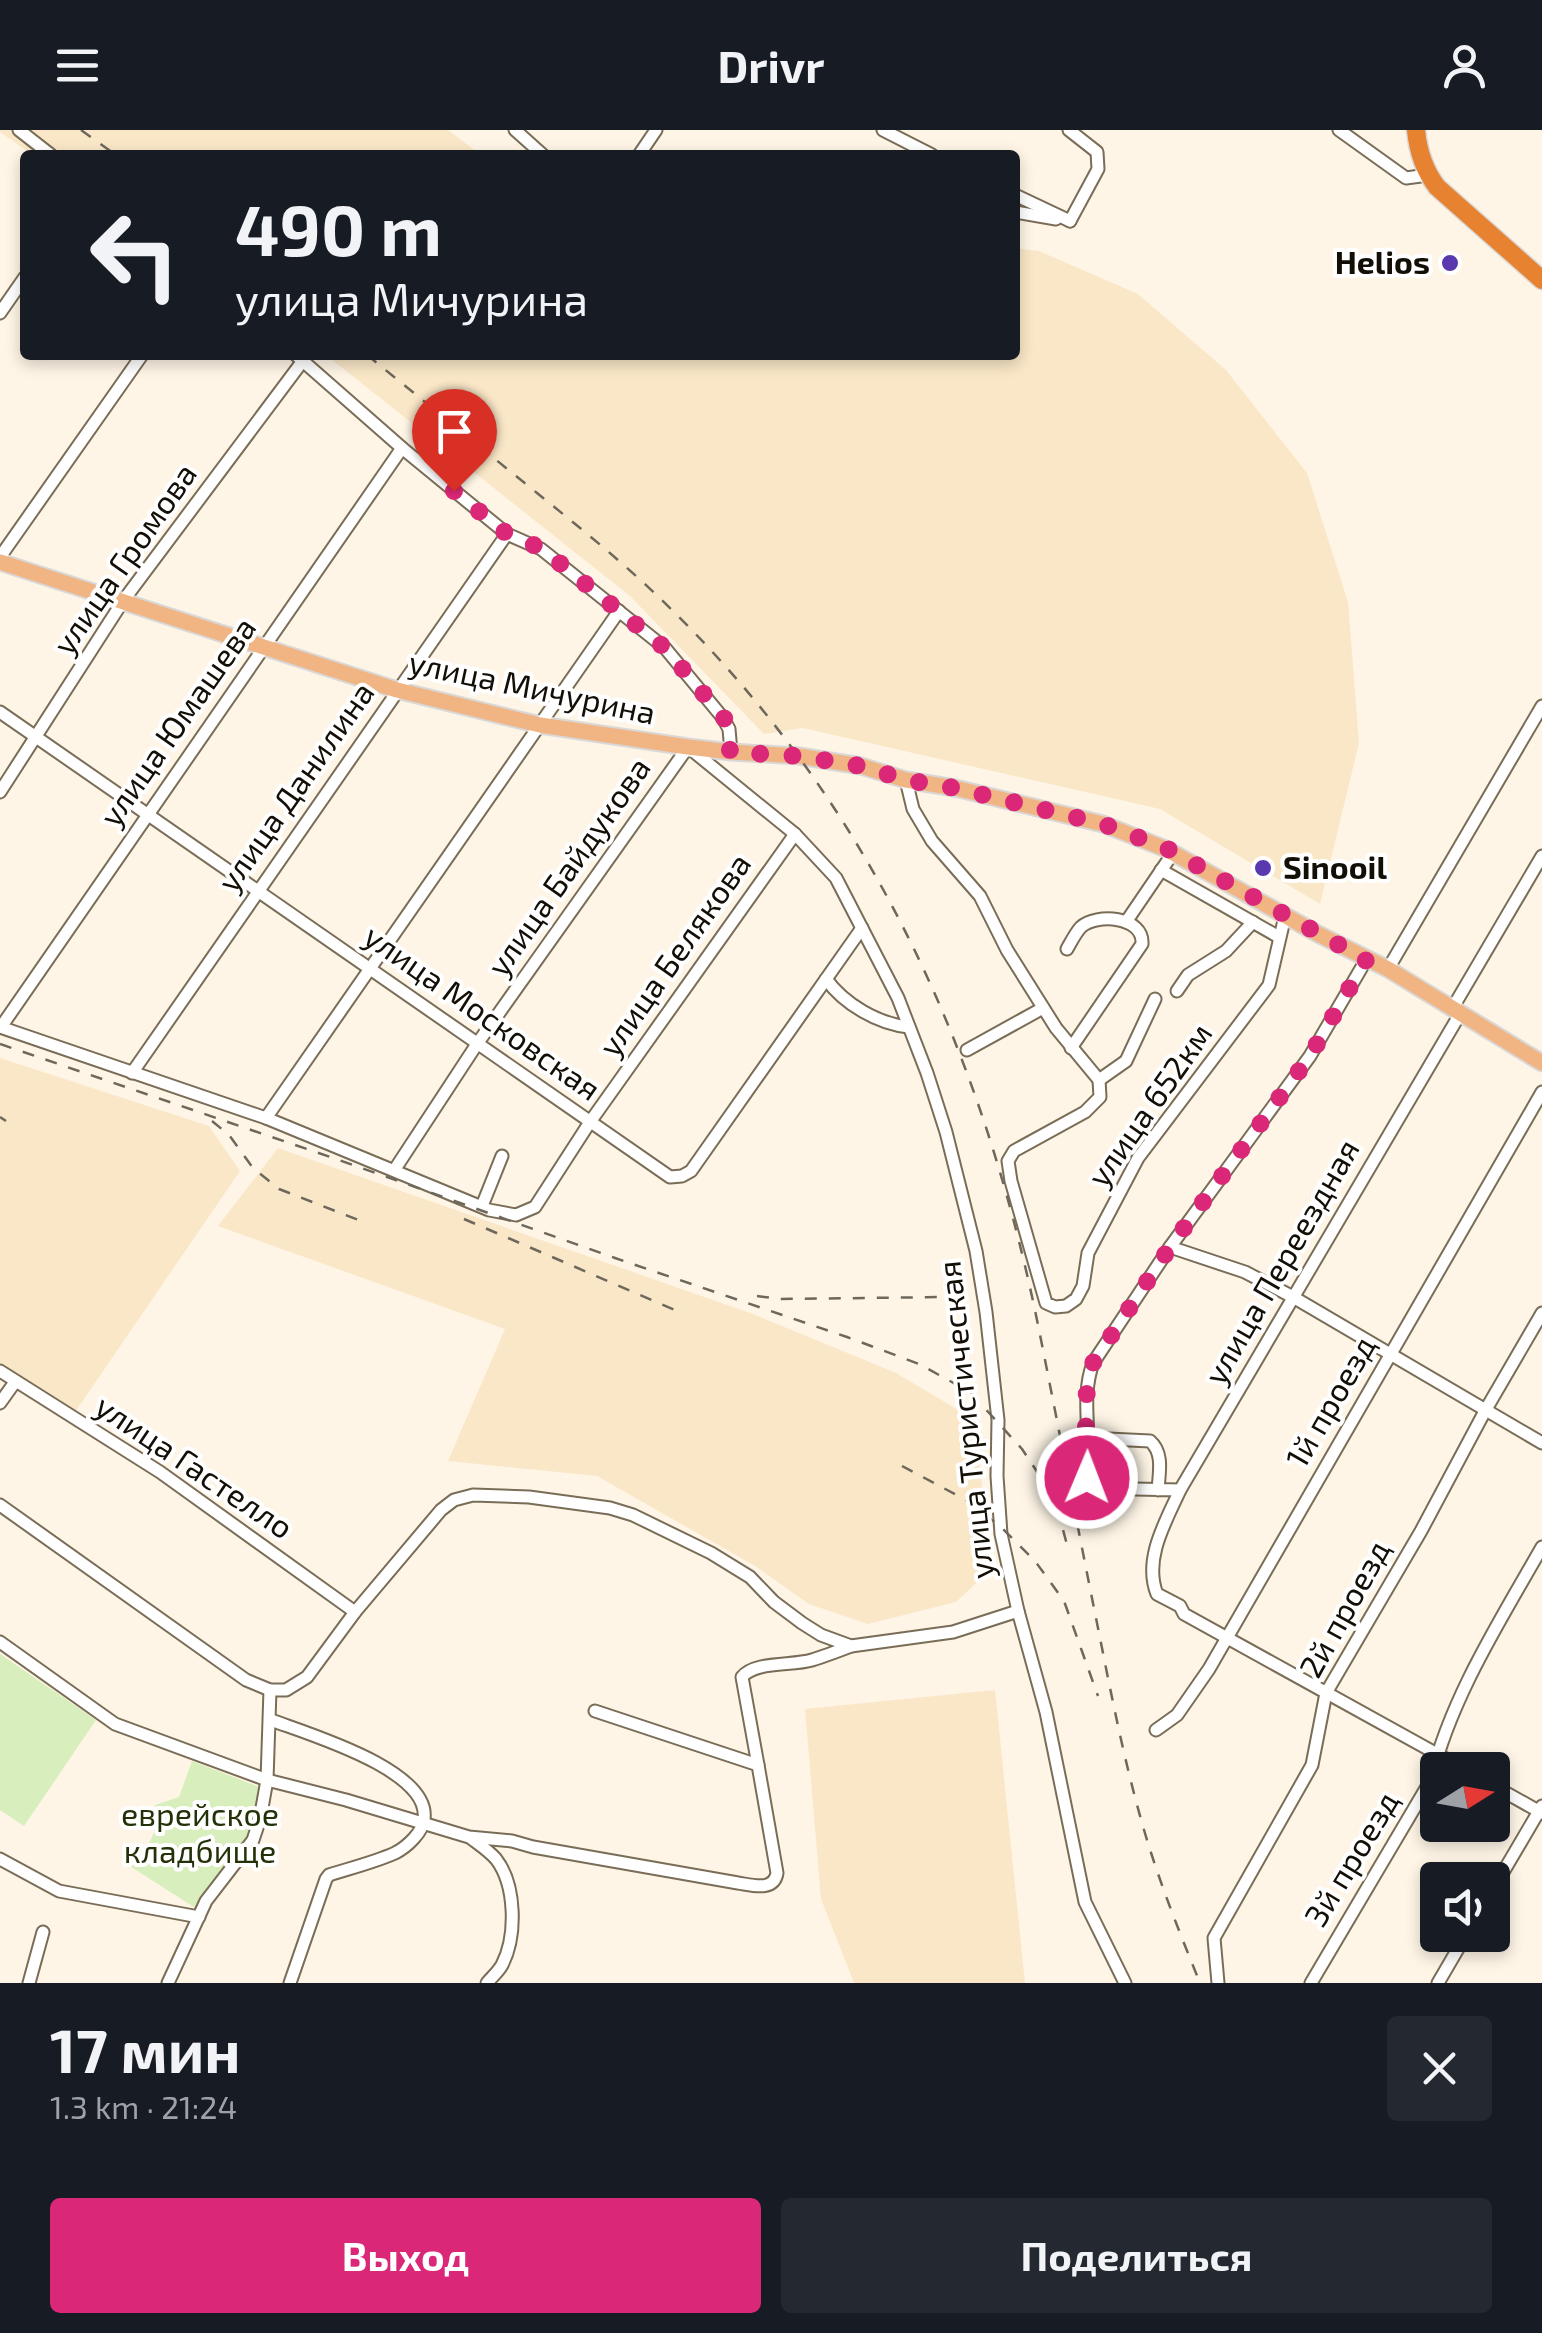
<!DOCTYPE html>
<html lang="ru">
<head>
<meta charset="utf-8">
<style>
  body { margin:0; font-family:"Exo 2",sans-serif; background:#242831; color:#f1f3f6; height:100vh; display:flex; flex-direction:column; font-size:38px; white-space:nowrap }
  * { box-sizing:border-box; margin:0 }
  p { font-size:32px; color:#9ea1a6 }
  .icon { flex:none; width:55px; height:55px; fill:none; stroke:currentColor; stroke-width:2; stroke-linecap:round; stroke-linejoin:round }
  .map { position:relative; height:1853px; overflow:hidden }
  .drawer { display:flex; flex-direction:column; background:#171b24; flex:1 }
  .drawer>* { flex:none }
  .guide { position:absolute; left:20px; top:20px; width:1000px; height:210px; border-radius:10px; box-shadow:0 5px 15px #0003; background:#171b24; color:#f1f3f6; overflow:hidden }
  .needle { width:65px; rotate:79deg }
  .controls { position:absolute; left:1420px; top:1622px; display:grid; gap:20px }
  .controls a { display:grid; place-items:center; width:90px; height:90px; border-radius:10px; background:#171b24; box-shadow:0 5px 15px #0003; font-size:50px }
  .pin { position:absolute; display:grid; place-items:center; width:85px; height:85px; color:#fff; margin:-102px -42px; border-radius:50% 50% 50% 0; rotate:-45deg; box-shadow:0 0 10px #0007 }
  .pin .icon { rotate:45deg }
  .me { position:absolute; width:110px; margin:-55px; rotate:1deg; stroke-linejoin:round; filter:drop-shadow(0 0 8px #0008) }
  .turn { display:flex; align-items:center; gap:35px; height:210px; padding:0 50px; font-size:45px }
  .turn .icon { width:130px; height:130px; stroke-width:2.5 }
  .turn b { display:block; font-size:70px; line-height:85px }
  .round { display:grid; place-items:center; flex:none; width:105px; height:105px; border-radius:10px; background:#242831 }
  .headline { display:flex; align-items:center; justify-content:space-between; height:170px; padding:0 50px }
  h1 { font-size:60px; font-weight:700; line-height:75px }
  .cta { display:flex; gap:20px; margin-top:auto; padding:20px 50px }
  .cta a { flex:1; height:115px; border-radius:10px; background:#db2777; color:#fff; font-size:40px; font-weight:700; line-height:115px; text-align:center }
  .cta a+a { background:#242831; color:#f1f3f6 }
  header { display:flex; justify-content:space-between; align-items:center; height:130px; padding:0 50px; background:#171b24; font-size:45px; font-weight:700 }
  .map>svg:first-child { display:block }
  .built { fill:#fae7c7 }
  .green { fill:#d8eebc }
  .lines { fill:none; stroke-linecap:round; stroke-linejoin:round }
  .minor-casing { stroke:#7a6d57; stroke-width:15 }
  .major-casing { stroke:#d9d8d7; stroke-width:19 }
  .highway-casing { stroke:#d9d8d7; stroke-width:21 }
  .minor { stroke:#fff; stroke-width:11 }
  .major { stroke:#f1b483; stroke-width:15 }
  .highway { stroke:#e78231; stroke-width:18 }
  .rail { stroke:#6d675c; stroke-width:2.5; stroke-dasharray:12 12; stroke-linecap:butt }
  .route { stroke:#db2777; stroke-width:18; stroke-dasharray:0 32.4 }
  .poi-dot { fill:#5938b0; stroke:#fff; stroke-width:4 }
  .labels { text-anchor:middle; stroke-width:8; stroke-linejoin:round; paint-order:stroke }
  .poi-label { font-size:32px; font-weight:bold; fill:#130e06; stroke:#fff; text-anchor:end }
  .street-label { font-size:32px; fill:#130e06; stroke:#fff }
  .park-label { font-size:32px; fill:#223107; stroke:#fff }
</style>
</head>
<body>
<header><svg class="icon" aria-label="menu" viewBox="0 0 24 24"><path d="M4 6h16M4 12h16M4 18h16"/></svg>Drivr<svg class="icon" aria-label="person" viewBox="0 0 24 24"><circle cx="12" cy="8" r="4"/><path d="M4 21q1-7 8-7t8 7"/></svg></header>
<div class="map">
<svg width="1542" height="1853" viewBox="0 0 1542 1853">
  <rect width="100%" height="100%" fill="#fef5e6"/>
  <g class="built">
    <polygon points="0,0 448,0 481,25 33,25 0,2"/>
    <polygon points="1015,118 1039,121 1138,164 1226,240 1307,343 1348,472 1359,613 1320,774 1160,679 803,598 764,604 630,466 326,225 1015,225"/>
    <polygon points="0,928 209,996 240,1041 73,1285 0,1233"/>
    <polygon points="278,1018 753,1184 896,1243 975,1290 991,1439 956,1472 868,1494 809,1474 755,1436 597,1346 448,1331 505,1199 218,1096"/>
    <polygon points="995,1560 1025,1853 854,1853 821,1769 805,1579"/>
  </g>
  <g class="green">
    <polygon points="0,1524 96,1590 24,1696 0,1680"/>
    <path d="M192 1631 262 1658 244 1715 197 1779 128 1735C150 1715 159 1705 155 1675L179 1667Z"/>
  </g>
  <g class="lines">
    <defs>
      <g id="minor">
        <polyline points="19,0 51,25"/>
        <polyline points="515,0 543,25"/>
        <polyline points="883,0 932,25"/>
        <polyline points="1069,0 1097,22 1098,39 1070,91"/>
        <polyline points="1339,0 1406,48 1428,45"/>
        <polyline points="639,25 656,0"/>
        <polyline points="1015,65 1070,91"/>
        <polyline points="1015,82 1056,89"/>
        <polyline points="0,183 25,147"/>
        <polyline points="296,225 402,318 507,404 541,419 665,518 723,588 729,599 731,622"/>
        <polyline points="0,427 142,225"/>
        <polyline points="0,582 670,1047 682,1046 691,1041 862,798"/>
        <polyline points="906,650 913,679 932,711 980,766 1007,820 1056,898 1099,950 1126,931 1155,869"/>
        <polyline points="0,662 123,471 302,232"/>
        <polyline points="1161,740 1279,807"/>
        <polyline points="1126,792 1173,723"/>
        <path d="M1067 819C1071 812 1076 802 1081 797 1096 783 1144 786 1142 814L1071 918"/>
        <polyline points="1388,839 1542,576"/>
        <path d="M826 849C844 874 878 894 909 897"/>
        <polyline points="1177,861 1188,845 1226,821 1253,792"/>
        <polyline points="1452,879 1542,726"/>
        <path d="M1460 884 1180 1360C1166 1391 1143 1429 1157 1464L1180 1476 1184 1484 1466 1640"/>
        <polyline points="0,897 266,988 489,1080 516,1085 535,1077 590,992 795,704"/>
        <polyline points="1,897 402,318"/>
        <polyline points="967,920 1043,878"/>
        <polyline points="132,943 507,404"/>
        <polyline points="1099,950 1100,967 1085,982 1014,1021 1008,1031 1011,1051 1046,1173 1055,1177 1066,1176 1076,1169 1083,1156 1088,1123 1138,1028 1269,855 1285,786"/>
        <polyline points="266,988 619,481"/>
        <polyline points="395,1039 477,914 688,617 795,704 836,748 898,868 927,943 946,1002 976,1121 986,1182 998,1290 997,1346 1001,1404 1018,1481 1046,1582 1085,1772 1125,1853"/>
        <polyline points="482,1076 502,1026"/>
        <polyline points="1170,1117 1245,1142 1293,1167 1542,1313"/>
        <polyline points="0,1241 160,1342 355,1482"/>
        <polyline points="0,1273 15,1252"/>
        <path d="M1088 1308C1087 1282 1084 1258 1093 1233L1170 1117 1310 926 1366 830"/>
        <path d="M1158 1360C1159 1343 1164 1323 1150 1311L1088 1308 1087 1348 1088 1355 1092 1358 1180 1360"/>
        <polyline points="0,1375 246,1550 270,1560 286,1560 307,1547 355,1482 441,1380 454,1370 473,1365 529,1367 610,1378 633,1385 711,1423 750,1447 774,1472 802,1493 821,1505 851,1516 953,1502 1018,1481"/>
        <path d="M0 1512 115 1594 267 1650 346 1670 469 1707 512 1711 533 1717 738 1753C752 1755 774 1762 777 1743L758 1635 595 1581"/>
        <path d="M271 1590C308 1604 431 1640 424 1689 423 1702 407 1717 395 1723 375 1732 351 1738 329 1745L326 1749 290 1853"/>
        <polyline points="1156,1600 1177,1585 1209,1539 1542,962"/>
        <path d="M758 1635 742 1547C755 1531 792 1536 812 1530 825 1526 838 1521 851 1516"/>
        <polyline points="1492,1655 1542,1683"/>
        <path d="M472 1709C480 1715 489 1721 496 1729 516 1755 517 1806 502 1835 498 1842 492 1847 487 1853"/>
        <polyline points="0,1729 59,1761 199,1787"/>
        <polyline points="1492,1761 1542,1676"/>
        <polyline points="29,1853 43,1802"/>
        <polyline points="168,1853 206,1771 253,1710 260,1689 267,1650 270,1560"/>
        <polyline points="1218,1853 1214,1808 1312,1635 1326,1563 1421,1401 1485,1281 1542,1183"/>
        <path d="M1311 1853 1431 1650C1450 1569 1501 1489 1542 1417"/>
        <polyline points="1438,1853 1466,1805"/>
      </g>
      <polyline id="major" points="0,432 397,560 540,595 688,617 731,622 799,626 861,636 906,650 955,658 1103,694 1166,719 1318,804 1388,839 1542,933"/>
      <path id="highway" d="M1416 0C1418 21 1424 40 1437 57L1542 150"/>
    </defs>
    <use href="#minor" class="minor-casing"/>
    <use href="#major" class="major-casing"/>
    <use href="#highway" class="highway-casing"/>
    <use href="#minor" class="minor"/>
    <use href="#major" class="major"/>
    <use href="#highway" class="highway"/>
    <g class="rail">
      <polyline points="81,0 116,25"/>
      <path d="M367 225C424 271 480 317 537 363 584 401 630 438 673 481 871 677 981 919 1037 1190 1057 1289 1076 1389 1096 1488 1111 1563 1125 1637 1147 1710 1162 1759 1181 1806 1200 1853"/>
      <polyline points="0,914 339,1030 615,1128 847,1207 919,1234 970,1262 1022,1319 1044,1352 1059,1385 1069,1422"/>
      <polyline points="0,987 6,991"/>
      <polyline points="212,991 229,1005 253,1038 279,1059 361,1091"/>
      <polyline points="464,1089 675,1180"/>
      <polyline points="757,1166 780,1169 947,1167"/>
      <polyline points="902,1336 966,1370 1001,1397 1035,1431 1064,1471 1098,1566"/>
    </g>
  </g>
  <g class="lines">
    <path class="route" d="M454 361 507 404 541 418 665 518 724 588 729 599 730 622 799 626 861 636 906 650 955 658 1103 694 1166 718 1366 830 1310 926 1170 1117 1093 1233C1081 1265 1088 1313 1087 1348"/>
  </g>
  <g class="poi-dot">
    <circle cx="1450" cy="133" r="10"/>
    <circle cx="1263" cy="738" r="10"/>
  </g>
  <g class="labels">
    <g class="poi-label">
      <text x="1430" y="144">Helios</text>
      <text x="1283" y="749" text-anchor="start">Sinooil</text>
    </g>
    <g class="street-label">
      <text transform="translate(125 429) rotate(-55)" y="11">улица Громова</text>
      <text transform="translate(532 558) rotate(12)" y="11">улица Мичурина</text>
      <text transform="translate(178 592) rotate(-55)" y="11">улица Юмашева</text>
      <text transform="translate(296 657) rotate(-55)" y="11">улица Данилина</text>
      <text transform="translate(569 737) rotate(-55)" y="11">улица Байдукова</text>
      <text transform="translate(675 825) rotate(-55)" y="11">улица Белякова</text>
      <text transform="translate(482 883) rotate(35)" y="11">улица Московская</text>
      <text transform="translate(1150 975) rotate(-55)" y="11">улица 652км</text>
      <text transform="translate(1282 1132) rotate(-60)" y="11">улица Переездная</text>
      <text transform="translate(1331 1272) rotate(-60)" y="11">1й проезд</text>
      <text transform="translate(966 1290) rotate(-96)" y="11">улица Туристическая</text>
      <text transform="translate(194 1337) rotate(34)" y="11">улица Гастелло</text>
      <text transform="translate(1345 1479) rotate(-61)" y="11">2й проезд</text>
      <text transform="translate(1352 1729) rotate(-59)" y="11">3й проезд</text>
    </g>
    <g class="park-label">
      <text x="200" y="1696">еврейское<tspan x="200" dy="37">кладбище</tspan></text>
    </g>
  </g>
</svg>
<div class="controls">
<a><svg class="needle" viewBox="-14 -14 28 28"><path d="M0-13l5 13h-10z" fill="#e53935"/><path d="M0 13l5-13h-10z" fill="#9ea1a6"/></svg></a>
<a><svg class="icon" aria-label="sound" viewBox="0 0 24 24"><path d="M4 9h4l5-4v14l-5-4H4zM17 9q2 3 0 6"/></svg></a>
</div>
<div class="pin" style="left:454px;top:361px;background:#d93025"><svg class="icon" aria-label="arrive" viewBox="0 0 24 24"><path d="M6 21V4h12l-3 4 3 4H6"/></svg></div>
<svg class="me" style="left:1087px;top:1348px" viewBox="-20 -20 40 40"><circle r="17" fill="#db2777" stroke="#fff" stroke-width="3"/><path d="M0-11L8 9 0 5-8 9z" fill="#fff"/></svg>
<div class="guide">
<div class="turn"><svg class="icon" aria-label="left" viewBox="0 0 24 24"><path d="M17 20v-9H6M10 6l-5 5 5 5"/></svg><div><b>490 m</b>улица Мичурина</div></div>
</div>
</div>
<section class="drawer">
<div class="headline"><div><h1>17 мин</h1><p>1.3 km · 21:24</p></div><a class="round"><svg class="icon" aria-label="close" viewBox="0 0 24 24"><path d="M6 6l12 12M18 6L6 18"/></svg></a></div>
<div class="cta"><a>Выход</a><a>Поделиться</a></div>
</section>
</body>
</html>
